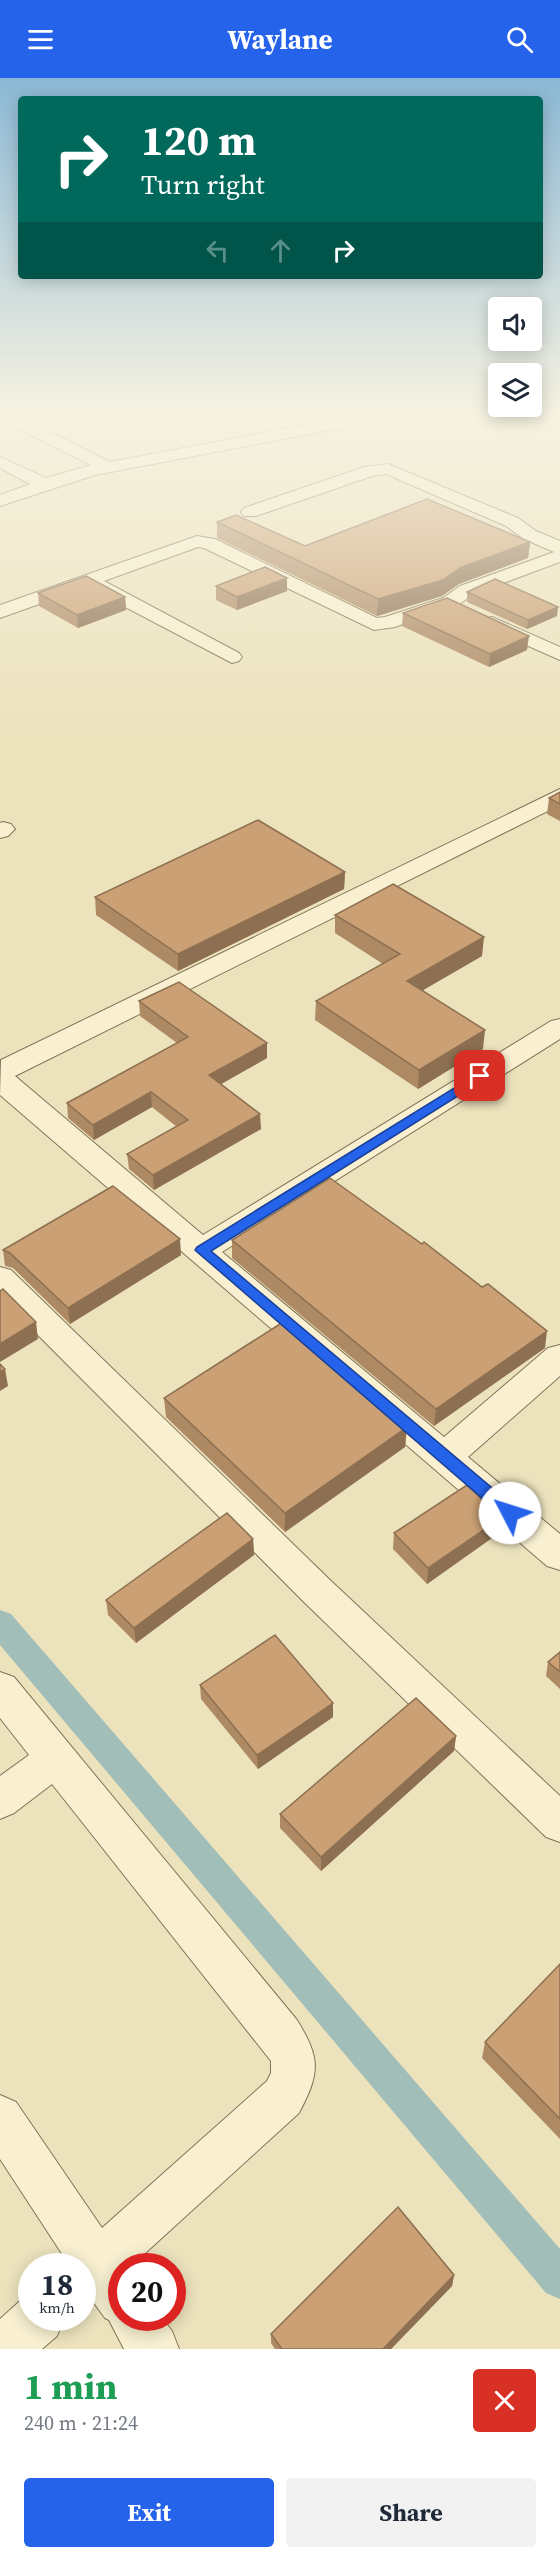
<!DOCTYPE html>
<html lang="en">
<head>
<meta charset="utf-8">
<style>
  body { margin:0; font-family:"Source Serif 4",serif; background:#f2f2f3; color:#1f2937; height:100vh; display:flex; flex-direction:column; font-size:22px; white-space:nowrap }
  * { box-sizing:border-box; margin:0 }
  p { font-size:20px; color:#747a83 }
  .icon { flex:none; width:33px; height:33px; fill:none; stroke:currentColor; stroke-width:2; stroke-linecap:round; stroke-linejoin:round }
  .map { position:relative; height:2271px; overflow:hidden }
  .details { display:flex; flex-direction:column; background:#fff; flex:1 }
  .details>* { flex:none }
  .banner { position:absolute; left:18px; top:18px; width:525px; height:183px; border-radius:6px; box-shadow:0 3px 15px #0003; background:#00695c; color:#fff; overflow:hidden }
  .buttons { position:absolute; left:488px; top:219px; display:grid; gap:12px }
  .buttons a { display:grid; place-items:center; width:54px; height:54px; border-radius:6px; background:#fff; box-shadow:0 3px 15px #0003; font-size:30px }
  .speed { position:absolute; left:18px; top:2175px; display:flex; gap:12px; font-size:30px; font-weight:700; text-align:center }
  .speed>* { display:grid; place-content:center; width:78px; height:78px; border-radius:50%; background:#fff; box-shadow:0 3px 15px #0003; line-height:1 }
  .speed small { font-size:15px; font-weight:400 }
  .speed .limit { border:9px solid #d22; background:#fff; color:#111 }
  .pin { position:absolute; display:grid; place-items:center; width:51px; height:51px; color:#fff; margin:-26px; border-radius:12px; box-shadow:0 3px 9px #0006 }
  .me { position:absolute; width:66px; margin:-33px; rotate:310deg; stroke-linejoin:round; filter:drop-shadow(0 0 4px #0008) }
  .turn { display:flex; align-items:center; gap:21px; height:126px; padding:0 24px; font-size:27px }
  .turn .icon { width:78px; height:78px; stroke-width:2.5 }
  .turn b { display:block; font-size:42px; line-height:51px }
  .lanes { display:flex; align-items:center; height:57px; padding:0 24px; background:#0003; justify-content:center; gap:30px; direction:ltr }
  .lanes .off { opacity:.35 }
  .round { display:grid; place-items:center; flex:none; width:63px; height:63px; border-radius:6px; background:#f2f2f3 }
  .headline { display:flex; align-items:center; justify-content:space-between; height:102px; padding:0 24px }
  h1 { font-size:36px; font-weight:700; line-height:45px; color:#1e9e55 }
  .primary-button { display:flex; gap:12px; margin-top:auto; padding:12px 24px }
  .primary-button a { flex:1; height:69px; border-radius:6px; background:#2563eb; color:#fff; font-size:24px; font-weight:700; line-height:69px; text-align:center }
  .primary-button a+a { background:#f2f2f3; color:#1f2937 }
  header { display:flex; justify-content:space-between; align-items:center; height:78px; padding:0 24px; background:#2563eb; color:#fff; font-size:27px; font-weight:700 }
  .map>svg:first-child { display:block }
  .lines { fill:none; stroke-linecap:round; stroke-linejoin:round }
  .canal { fill:#a1beb8; fill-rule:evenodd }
  .minor-casing { stroke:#837357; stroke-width:2 }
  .minor { fill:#f8f0d0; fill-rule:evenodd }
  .wall { fill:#ae8a64 }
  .shaded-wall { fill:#8d7051 }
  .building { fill:#caa074; stroke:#8d7051; stroke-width:1.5 }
  .route { fill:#2563eb; stroke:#184099; stroke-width:1.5 }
</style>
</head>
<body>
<header><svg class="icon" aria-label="menu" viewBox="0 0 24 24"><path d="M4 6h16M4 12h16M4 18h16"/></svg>Waylane<svg class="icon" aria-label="search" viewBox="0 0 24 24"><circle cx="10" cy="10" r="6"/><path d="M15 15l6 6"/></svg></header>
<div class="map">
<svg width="560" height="2271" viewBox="0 0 560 2271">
  <rect width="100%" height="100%" fill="#ece3bd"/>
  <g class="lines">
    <polygon class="canal" points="0,1532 11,1536 560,2171 560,2221 546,2215 0,1567"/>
    <defs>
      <g id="minor">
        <polygon points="0,336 13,336 110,384 362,336 396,336 388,341 95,397 0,428 0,417 30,406 0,390 0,379 46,400 91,387 0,342"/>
        <polygon points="388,386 518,440 536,453 560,463 560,484 474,516 455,529 446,530 395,549 374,552 204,470 198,469 104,503 239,575 242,579 239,583 232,585 87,509 0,540 0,527 197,458 215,461 377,540 385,539 443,520 460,508 554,474 524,461 506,448 386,396 372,398 256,438 244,438 241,434 244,430 364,389"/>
        <polygon points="492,539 560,569 560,582 485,549 482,545 485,541"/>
        <polygon points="560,711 560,727 15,998 203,1157 551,943 560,941 560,961 222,1174 444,1359 548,1270 560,1267 560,1298 468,1379 560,1456 560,1492 547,1488 0,1017 1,982"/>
        <polygon points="3,744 11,746 15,751 8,758 0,760 0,745"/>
        <polygon points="0,1189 11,1192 330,1502 560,1718 560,1764 546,1759 304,1524 0,1219"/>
        <path d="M0 1594 14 1599 297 1942C321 1981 320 1995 299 2035L131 2188H122V2240H162L172 2253 179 2271H124L109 2242 105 2240 91 2221 82 2224V2188H62L66 2182 0 2081V2017L16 2024 102 2150 267 2003 271 1995V1983L52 1706 14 1735 0 1741V1698L29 1677 0 1640Z"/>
        <polygon points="32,2218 32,2240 64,2240 57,2258 42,2271 0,2271 0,2241 21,2222"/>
      </g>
    </defs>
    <use href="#minor" class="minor-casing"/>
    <use href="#minor" class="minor"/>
  </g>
  <g class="wall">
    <polygon points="217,444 305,468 530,464 528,480 459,506 442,518 377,538 217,460"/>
    <polygon points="287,500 287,513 237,532 216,522 216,508"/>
    <polygon points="467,514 557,538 527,551 467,524"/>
    <polygon points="38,515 125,519 126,532 78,550 39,528"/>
    <polygon points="403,535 527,572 489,589 402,548"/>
    <polygon points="549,720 560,726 560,743 547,736"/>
    <polygon points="345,794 344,811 178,893 96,837 95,819"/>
    <polygon points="335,837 482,878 423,912 483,971 418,1011 315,942 316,923 383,886 335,855"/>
    <polygon points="139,923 267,980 221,1006 261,1051 154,1112 129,1091 127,1076 177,1049 152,1029 94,1062 68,1040 67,1025 177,965 140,938"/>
    <polygon points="232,1162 482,1209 545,1270 434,1348 232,1180"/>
    <polygon points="3,1172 181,1177 70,1246 13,1190 5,1188"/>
    <polygon points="164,1320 407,1349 405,1369 285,1454 166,1339"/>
    <polygon points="394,1455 499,1455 427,1506 393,1471"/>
    <polygon points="253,1461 254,1477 136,1565 108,1537 106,1522"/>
    <polygon points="560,1574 560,1611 546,1598 548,1584"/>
    <polygon points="200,1607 333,1639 258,1691 201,1621"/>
    <polygon points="456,1658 454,1673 321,1793 280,1750 280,1736"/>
    <polygon points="560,1886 560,2061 482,1980 485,1964"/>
    <polygon points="454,2197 452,2208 391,2271 275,2271 271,2265 271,2256"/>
  </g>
  <g class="shaded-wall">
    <polygon points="530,464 528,480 459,506 442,518 377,538 378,521"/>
    <polygon points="287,500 287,513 237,532 237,519"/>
    <polygon points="125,519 126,532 78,550 77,537"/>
    <polygon points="558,529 557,538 527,551 528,542"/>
    <polygon points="529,558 527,572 489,589 490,576"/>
    <polygon points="345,794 344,811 178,893 178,876"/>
    <polygon points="484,859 482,878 406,922 407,903"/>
    <polygon points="485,952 483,971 418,1011 419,992"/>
    <polygon points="267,965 267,980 209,1013 209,997"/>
    <polygon points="151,1014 152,1029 94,1062 93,1047"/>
    <polygon points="260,1036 261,1051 154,1112 153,1097"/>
    <polygon points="180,1161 181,1177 70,1246 68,1230"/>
    <polygon points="36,1244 38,1261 0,1284 0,1266"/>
    <polygon points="547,1253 545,1270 434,1348 436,1331"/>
    <polygon points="5,1291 8,1308 0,1313 0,1294"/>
    <polygon points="407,1349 405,1369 285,1454 285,1435"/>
    <polygon points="501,1440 499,1455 427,1506 428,1490"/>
    <polygon points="253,1461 254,1477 136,1565 134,1550"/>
    <polygon points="333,1625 333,1639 258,1691 257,1677"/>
    <polygon points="456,1658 454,1673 321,1793 321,1779"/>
    <polygon points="454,2197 452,2208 391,2271 383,2271"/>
  </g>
  <g class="building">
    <polygon points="427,421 530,464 460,490 443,502 378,521 217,444 236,437 305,468"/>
    <polygon points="265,489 287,500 237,519 216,508"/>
    <polygon points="86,498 125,519 77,537 38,515"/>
    <polygon points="495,501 558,529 528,542 467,514"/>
    <polygon points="447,520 529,558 490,576 403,535"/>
    <polygon points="560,714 560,726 549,720"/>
    <polygon points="258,742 345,794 178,876 95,819"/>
    <polygon points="393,806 484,859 407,903 485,952 419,992 316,923 400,876 335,837"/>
    <polygon points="179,904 267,965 209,997 260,1036 153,1097 127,1076 188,1042 151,1014 93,1047 67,1025 188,959 139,923"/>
    <polygon points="330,1100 422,1166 424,1164 482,1209 488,1206 547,1253 436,1331 232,1162"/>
    <polygon points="113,1108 180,1161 68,1230 10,1175 3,1172"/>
    <polygon points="3,1211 36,1244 0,1266 0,1213"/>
    <polygon points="283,1244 407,1349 285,1435 164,1320"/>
    <polygon points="0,1286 5,1291 0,1294"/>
    <polygon points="467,1407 501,1440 428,1490 394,1455"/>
    <polygon points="227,1435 253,1461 134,1550 106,1522"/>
    <polygon points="275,1557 333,1625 257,1677 200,1607"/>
    <polygon points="560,1574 560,1594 548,1584"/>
    <polygon points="416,1620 456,1658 321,1779 280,1736"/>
    <polygon points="560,1886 560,2041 485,1964"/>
    <polygon points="398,2129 454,2197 383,2271 282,2271 271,2256"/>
  </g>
  <linearGradient id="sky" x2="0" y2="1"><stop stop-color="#8bb8d5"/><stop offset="0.51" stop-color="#f6f2e1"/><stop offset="1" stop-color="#f6f2e1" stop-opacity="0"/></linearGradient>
  <rect width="560" height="654" fill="url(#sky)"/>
  <polygon class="route" points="480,994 487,998 485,1001 211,1173 516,1430 518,1435 516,1439 510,1441 504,1439 195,1172 197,1169"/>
</svg>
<div class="buttons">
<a><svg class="icon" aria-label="sound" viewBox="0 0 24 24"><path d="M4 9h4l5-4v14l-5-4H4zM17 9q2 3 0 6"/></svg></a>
<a><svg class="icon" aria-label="layers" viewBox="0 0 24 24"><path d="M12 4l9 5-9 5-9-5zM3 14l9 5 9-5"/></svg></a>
</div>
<div class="speed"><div>18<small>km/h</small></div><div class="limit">20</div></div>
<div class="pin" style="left:480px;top:998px;background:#d93025"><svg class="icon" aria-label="arrive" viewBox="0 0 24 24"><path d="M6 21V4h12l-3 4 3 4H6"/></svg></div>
<svg class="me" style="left:510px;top:1435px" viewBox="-20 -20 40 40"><circle r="19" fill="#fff"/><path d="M0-13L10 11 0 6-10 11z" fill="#2563eb"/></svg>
<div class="banner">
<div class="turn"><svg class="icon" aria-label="right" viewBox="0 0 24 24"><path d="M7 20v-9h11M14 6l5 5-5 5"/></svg><div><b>120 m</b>Turn right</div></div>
<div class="lanes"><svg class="icon off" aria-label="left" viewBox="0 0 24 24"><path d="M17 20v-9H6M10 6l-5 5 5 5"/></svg><svg class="icon off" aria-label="ahead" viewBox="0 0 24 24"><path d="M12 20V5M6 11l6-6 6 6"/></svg><svg class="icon" aria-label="right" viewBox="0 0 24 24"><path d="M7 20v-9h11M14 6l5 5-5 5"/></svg></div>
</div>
</div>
<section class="details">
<div class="headline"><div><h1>1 min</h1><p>240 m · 21:24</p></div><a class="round" style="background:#d93025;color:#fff"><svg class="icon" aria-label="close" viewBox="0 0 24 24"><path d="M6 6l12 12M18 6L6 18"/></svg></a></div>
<div class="primary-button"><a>Exit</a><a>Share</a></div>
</section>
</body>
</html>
